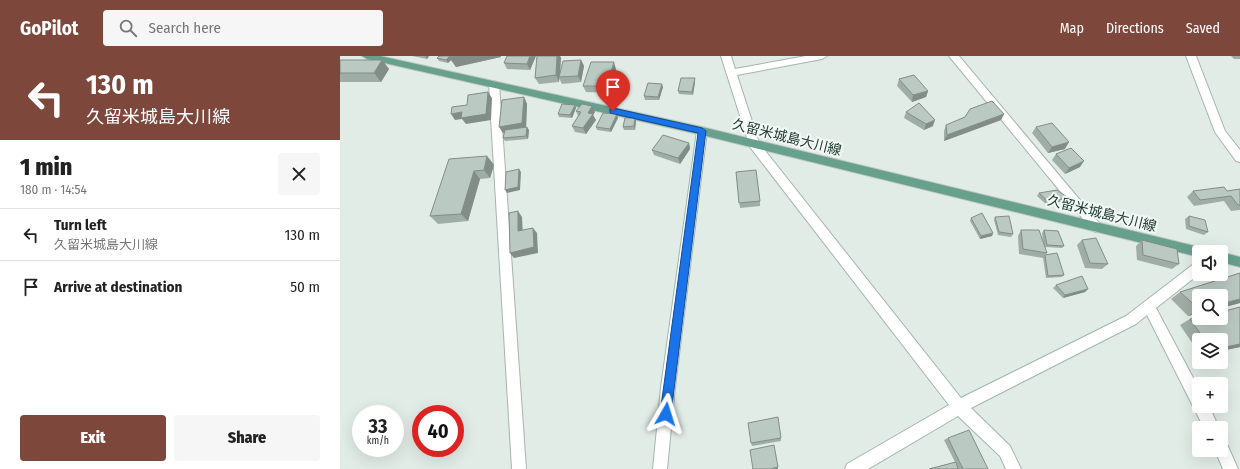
<!DOCTYPE html>
<html lang="en">
<head>
<meta charset="utf-8">
<style>
  body { margin:0; font-family:"Fira Sans Condensed","Noto Sans JP",sans-serif; background:#f6f6f6; color:#222; height:100vh; display:flex; flex-direction:column; font-size:15px; white-space:nowrap }
  * { box-sizing:border-box; margin:0 }
  p { font-size:13px; color:#767676 }
  .icon { flex:none; width:22px; height:22px; fill:none; stroke:currentColor; stroke-width:2; stroke-linecap:round; stroke-linejoin:round }
  .map { position:relative; flex:1; overflow:hidden }
  .panel { display:flex; flex-direction:column; background:#fff; width:340px }
  .panel>* { flex:none }
  .guide { background:#7e473c; color:#fff; overflow:hidden }
  .buttons { position:absolute; left:852px; top:189px; display:grid; gap:8px }
  .buttons a { display:grid; place-items:center; width:36px; height:36px; border-radius:4px; background:#fff; box-shadow:0 4px 16px #0002; font-size:20px }
  .speed { position:absolute; left:12px; top:349px; display:flex; gap:8px; font-size:20px; font-weight:700; text-align:center }
  .speed>* { display:grid; place-content:center; width:52px; height:52px; border-radius:50%; background:#fff; box-shadow:0 4px 16px #0002; line-height:1 }
  .speed small { font-size:10px; font-weight:400 }
  .speed .limit { border:6px solid #d22; background:#fff; color:#111 }
  .pin { position:absolute; display:grid; place-items:center; width:34px; height:34px; color:#fff; margin:-41px -17px; border-radius:50% 50% 50% 0; rotate:-45deg; box-shadow:0 0 4px #0007 }
  .pin .icon { rotate:45deg }
  .me { position:absolute; width:44px; margin:-22px; rotate:6deg; stroke-linejoin:round; filter:drop-shadow(0 0 3px #0008) }
  .turn { display:flex; align-items:center; gap:14px; height:84px; padding:0 20px; font-size:18px }
  .turn .icon { width:52px; height:52px; stroke-width:2.5 }
  .turn b { display:block; font-size:28px; line-height:34px }
  .round { display:grid; place-items:center; flex:none; width:42px; height:42px; border-radius:4px; background:#f6f6f6 }
  .overview { display:flex; align-items:center; justify-content:space-between; height:68px; padding:0 20px }
  h1 { font-size:24px; font-weight:800; line-height:30px }
  .action { display:flex; gap:8px; margin-top:auto; padding:8px 20px }
  .action a { flex:1; height:46px; border-radius:4px; background:#7e473c; color:#fff; font-size:16px; font-weight:800; line-height:46px; text-align:center }
  .action a+a { background:#f6f6f6; color:#222 }
  ul { padding:0; list-style:none }
  li { display:flex; align-items:center; gap:12px; height:52px; padding:0 20px; border-top:1px solid #e0e0e0 }
  li div { flex:1 }
  li b { display:block; font-size:15px }
  li em { font-style:normal }
  header { display:flex; align-items:center; gap:24px; box-sizing:border-box; height:56px; padding:0 20px; background:#7e473c; color:#fff }
  header strong { font-size:19px }
  nav { display:flex; gap:22px; margin-inline-start:auto; font-size:14px }
  .search { width:280px; height:36px; background:#f6f6f6; display:flex; align-items:center; gap:10px; box-sizing:border-box; padding:0 14px; border-radius:4px; color:#767676; font-size:15px }
  main { display:flex; flex:1; min-height:0 }
  .map>svg:first-child { display:block }
  .lines { fill:none; stroke-linecap:round; stroke-linejoin:round }
  .street-casing { stroke:#a5b4ad; stroke-width:2 }
  .secondary-casing { stroke:#a0b7ad; stroke-width:2 }
  .primary-casing { stroke:#c1c8c6; stroke-width:2 }
  .street { fill:#fff; fill-rule:evenodd }
  .secondary { fill:#fff; fill-rule:evenodd }
  .primary { fill:#67a18d; fill-rule:evenodd }
  .wall { fill:#a0ada7 }
  .shaded-wall { fill:#828d88 }
  .building { fill:#bac9c2; stroke:#828d88 }
  .route { fill:#1a73e8; stroke:#114b97 }
  .labels { text-anchor:middle; stroke-width:4; stroke-linejoin:round; paint-order:stroke }
  .street-label { font-size:14px; fill:#223c33; stroke:#f2f8f5 }
</style>
</head>
<body>
<header>
<strong>GoPilot</strong>
<div class="search"><svg class="icon" aria-label="search" viewBox="0 0 24 24"><circle cx="10" cy="10" r="6"/><path d="M15 15l6 6"/></svg>Search here</div>
<nav><a>Map</a><a>Directions</a><a>Saved</a></nav>
</header>
<main>
<section class="panel">
<div class="guide">
<div class="turn"><svg class="icon" aria-label="left" viewBox="0 0 24 24"><path d="M17 20v-9H6M10 6l-5 5 5 5"/></svg><div><b>130 m</b>久留米城島大川線</div></div>
</div>
<div class="overview"><div><h1>1 min</h1><p>180 m · 14:54</p></div><a class="round"><svg class="icon" aria-label="close" viewBox="0 0 24 24"><path d="M6 6l12 12M18 6L6 18"/></svg></a></div>
<ul>
<li><svg class="icon" aria-label="left" viewBox="0 0 24 24"><path d="M17 20v-9H6M10 6l-5 5 5 5"/></svg><div><b>Turn left</b><p>久留米城島大川線</p></div><em>130 m</em></li>
<li><svg class="icon" aria-label="arrive" viewBox="0 0 24 24"><path d="M6 21V4h12l-3 4 3 4H6"/></svg><div><b>Arrive at destination</b></div><em>50 m</em></li>
</ul>
<div class="action"><a>Exit</a><a>Share</a></div>
</section>
<div class="map">
<svg width="900" height="413" viewBox="0 0 900 413">
  <rect width="100%" height="100%" fill="#e2ece6"/>
  <g class="lines">
    <defs>
      <g id="street">
        <polygon points="381,0 391,0 395,13 466,0 487,0 482,3 397,19 419,87 621,342 786,260 855,207 859,206 859,218 816,252 859,333 859,350 869,350 879,372 864,372 807,259 796,268 631,352 670,390 681,413 666,413 660,400 618,360 528,413 505,413 507,408 609,349 410,91"/>
        <polygon points="609,0 619,0 760,168 762,171 760,174 756,176 752,174"/>
        <polygon points="846,0 856,0 885,75 900,94 900,106 896,105 875,76"/>
        <polygon points="154,25 159,28 186,413 172,413 149,28"/>
        <polygon points="881,384 886,386 898,413 883,413 875,394 881,394"/>
      </g>
      <polygon id="secondary" points="362,71 366,72 367,75 335,331 327,413 313,413 321,331 357,75 358,72"/>
      <g id="primary">
        <polygon points="22,0 40,0 362,71 859,191 863,192 865,196 859,196 859,201 362,79 27,3"/>
        <polygon points="881,196 900,201 900,211 881,206"/>
      </g>
    </defs>
    <use href="#street" class="street-casing"/>
    <use href="#secondary" class="secondary-casing"/>
    <use href="#primary" class="primary-casing"/>
    <use href="#street" class="street"/>
    <use href="#secondary" class="secondary"/>
    <use href="#primary" class="primary"/>
  </g>
  <g class="wall">
    <polygon points="72,0 89,0 87,3"/>
    <polygon points="99,0 161,0 161,1 116,11 111,4 108,7 99,5 97,2"/>
    <polygon points="196,0 190,14 167,13 164,7"/>
    <polygon points="197,0 220,0 221,2 220,20 241,4 244,10 241,26 222,28 219,22 219,26 199,28 195,22"/>
    <polygon points="891,0 900,0 900,3 894,3"/>
    <polygon points="0,4 42,4 49,13 41,26 0,26"/>
    <polygon points="276,13 269,37 246,36 243,30"/>
    <polygon points="355,22 355,26 353,39 339,38 338,35"/>
    <polygon points="559,23 588,35 586,41 572,46 557,30"/>
    <polygon points="323,31 319,44 305,44 304,40"/>
    <polygon points="184,41 187,48 186,71 189,74 188,83 165,85 163,82 164,77 163,77"/>
    <polygon points="235,49 236,52 232,62 219,61 218,58"/>
    <polygon points="236,55 255,56 253,59 256,64 246,78 235,76 232,70 238,60"/>
    <polygon points="566,56 593,70 584,74 564,62"/>
    <polygon points="664,58 661,64 604,85 604,75 606,69"/>
    <polygon points="278,62 271,76 257,74 256,71"/>
    <polygon points="295,62 296,65 295,74 284,74 283,71"/>
    <polygon points="696,71 725,93 708,97 692,77"/>
    <polygon points="349,87 350,93 340,108 314,99 312,94"/>
    <polygon points="716,98 740,111 725,118 712,104"/>
    <polygon points="147,100 154,109 150,122 140,123 128,165 98,168 90,160"/>
    <polygon points="396,116 420,145 420,150 400,152"/>
    <polygon points="900,133 900,154 891,155 884,145 854,150 847,141 853,135 887,135"/>
    <polygon points="699,137 727,141 724,144 708,150 697,140"/>
    <polygon points="849,160 868,176 864,179 846,173 845,163"/>
    <polygon points="655,161 673,178 671,181 658,179 654,164"/>
    <polygon points="631,162 653,177 652,180 640,183 630,165"/>
    <polygon points="681,174 703,186 702,177 704,174 724,190 722,192 705,191 707,197 705,199 724,219 722,221 706,222 703,202 679,198 678,180"/>
    <polygon points="742,184 768,208 762,213 745,212 737,189"/>
    <polygon points="802,184 839,208 832,213 797,204 796,190"/>
    <polygon points="900,217 900,247 881,252 881,240 859,240 859,257 848,260 831,243 840,236"/>
    <polygon points="716,229 748,233 745,236 723,242 713,232"/>
    <polygon points="900,251 900,291 881,295 881,284 859,284 859,297 840,269 850,263"/>
    <polygon points="441,382 441,385 412,390 411,387"/>
    <polygon points="608,382 648,413 589,413 615,406 604,384"/>
  </g>
  <g class="shaded-wall">
    <polygon points="85,0 89,0 87,3"/>
    <polygon points="110,0 161,0 161,1 116,11 111,4 108,7 106,4"/>
    <polygon points="190,0 196,0 190,14 187,8"/>
    <polygon points="217,0 220,0 221,2 219,26 216,19"/>
    <polygon points="42,4 49,13 41,26 34,17"/>
    <polygon points="241,4 244,10 241,26 238,20"/>
    <polygon points="274,6 276,13 269,37 267,30"/>
    <polygon points="355,22 355,26 353,39 352,36"/>
    <polygon points="322,28 323,31 319,44 318,41"/>
    <polygon points="588,35 586,41 572,46 573,39"/>
    <polygon points="148,36 152,42 151,64 126,68 122,63 115,64 111,58 122,56"/>
    <polygon points="184,41 187,48 186,73 163,77 159,71"/>
    <polygon points="235,49 236,52 232,62 230,59"/>
    <polygon points="252,50 255,56 253,59 256,64 246,78 243,72 248,57"/>
    <polygon points="277,58 278,62 271,76 270,73"/>
    <polygon points="664,58 661,64 604,85 607,79"/>
    <polygon points="295,62 296,65 295,74 294,70"/>
    <polygon points="595,64 593,70 584,74 586,68"/>
    <polygon points="187,71 189,74 188,83 186,80"/>
    <polygon points="729,86 725,93 708,97 712,91"/>
    <polygon points="349,87 350,93 340,108 338,102"/>
    <polygon points="147,100 154,109 150,122 144,114"/>
    <polygon points="744,105 740,111 725,118 729,112"/>
    <polygon points="179,113 181,116 180,134 167,137 165,134"/>
    <polygon points="134,115 140,123 128,165 121,158"/>
    <polygon points="727,141 724,144 708,150 710,147"/>
    <polygon points="178,155 182,161 183,181 178,175"/>
    <polygon points="193,172 197,177 198,197 174,202 170,197"/>
    <polygon points="653,177 652,180 640,183 641,180"/>
    <polygon points="748,233 745,236 723,242 725,239"/>
    <polygon points="900,243 900,247 881,252 881,248"/>
    <polygon points="859,253 859,257 848,260"/>
    <polygon points="900,288 900,291 881,295 881,292"/>
    <polygon points="438,411 438,413 430,413"/>
  </g>
  <g class="building">
    <polygon points="99,0 110,0 106,4 97,2"/>
    <polygon points="110,0 117,0 110,1"/>
    <polygon points="167,0 190,0 187,8 164,7"/>
    <polygon points="197,0 217,0 216,19 195,22"/>
    <polygon points="0,4 42,4 34,17 0,17"/>
    <polygon points="241,4 238,20 219,21 223,5"/>
    <polygon points="251,6 274,6 267,30 243,30"/>
    <polygon points="574,19 588,35 573,39 559,23"/>
    <polygon points="341,22 355,22 352,36 338,35"/>
    <polygon points="308,27 322,28 318,41 304,40"/>
    <polygon points="148,36 146,58 121,62 122,56 111,58 112,51 127,49 128,39"/>
    <polygon points="184,41 182,67 159,71 162,44"/>
    <polygon points="652,45 664,58 607,79 606,69 625,61 630,53"/>
    <polygon points="579,47 595,64 586,68 566,56"/>
    <polygon points="222,48 235,49 230,59 218,58"/>
    <polygon points="242,48 252,50 248,57 253,58 243,72 232,70 241,56 236,55"/>
    <polygon points="263,57 277,58 270,73 256,71"/>
    <polygon points="285,62 295,62 294,70 283,71"/>
    <polygon points="712,67 729,86 712,91 696,71"/>
    <polygon points="187,71 186,80 163,82 165,74"/>
    <polygon points="323,79 349,87 338,102 312,94"/>
    <polygon points="731,92 744,105 729,112 716,98"/>
    <polygon points="147,100 144,114 134,115 121,158 90,160 109,103"/>
    <polygon points="179,113 178,131 165,134 166,116"/>
    <polygon points="416,114 420,145 399,147 396,116"/>
    <polygon points="884,131 887,135 900,133 900,149 898,149 891,140 860,144 853,135"/>
    <polygon points="717,134 727,141 710,147 699,137"/>
    <polygon points="178,155 178,175 193,172 194,191 170,197 169,157"/>
    <polygon points="642,157 653,177 641,180 631,162"/>
    <polygon points="669,160 673,178 659,176 655,161"/>
    <polygon points="849,160 865,164 868,176 849,170"/>
    <polygon points="681,174 699,174 707,197 683,193"/>
    <polygon points="704,174 718,175 724,190 707,189"/>
    <polygon points="756,182 768,208 750,207 742,184"/>
    <polygon points="802,184 837,193 839,208 803,199"/>
    <polygon points="717,197 724,219 708,220 705,199"/>
    <polygon points="900,217 900,243 881,248 881,240 859,240 859,253 840,236"/>
    <polygon points="742,220 748,233 725,239 716,229"/>
    <polygon points="900,251 900,288 881,292 881,284 865,284 850,263 859,261 859,262 881,262 881,256"/>
    <polygon points="438,361 441,382 411,387 408,367"/>
    <polygon points="629,374 648,413 623,413 608,382"/>
    <polygon points="434,389 438,411 430,413 413,413 410,394"/>
    <polygon points="616,406 618,413 589,413"/>
  </g>
  <polygon class="route" points="273,52 362,72 366,75 331,358 330,362 326,364 322,362 320,358 358,77 270,57 270,53"/>
  <g class="labels">
    <g class="street-label">
      <text transform="translate(447 81) rotate(14)" y="5">久留米城島大川線</text>
      <text transform="translate(762 157) rotate(14)" y="5">久留米城島大川線</text>
    </g>
  </g>
</svg>
<div class="buttons">
<a><svg class="icon" aria-label="sound" viewBox="0 0 24 24"><path d="M4 9h4l5-4v14l-5-4H4zM17 9q2 3 0 6"/></svg></a>
<a><svg class="icon" aria-label="search" viewBox="0 0 24 24"><circle cx="10" cy="10" r="6"/><path d="M15 15l6 6"/></svg></a>
<a><svg class="icon" aria-label="layers" viewBox="0 0 24 24"><path d="M12 4l9 5-9 5-9-5zM3 14l9 5 9-5"/></svg></a>
<a>+</a>
<a>−</a>
</div>
<div class="speed"><div>33<small>km/h</small></div><div class="limit">40</div></div>
<div class="pin" style="left:273px;top:55px;background:#d93025"><svg class="icon" aria-label="arrive" viewBox="0 0 24 24"><path d="M6 21V4h12l-3 4 3 4H6"/></svg></div>
<svg class="me" style="left:326px;top:358px" viewBox="-20 -20 40 40"><path d="M0-17L14 15 0 8-14 15z" fill="#1a73e8" stroke="#fff" stroke-width="4"/></svg>
</div>
</main>
</body>
</html>
